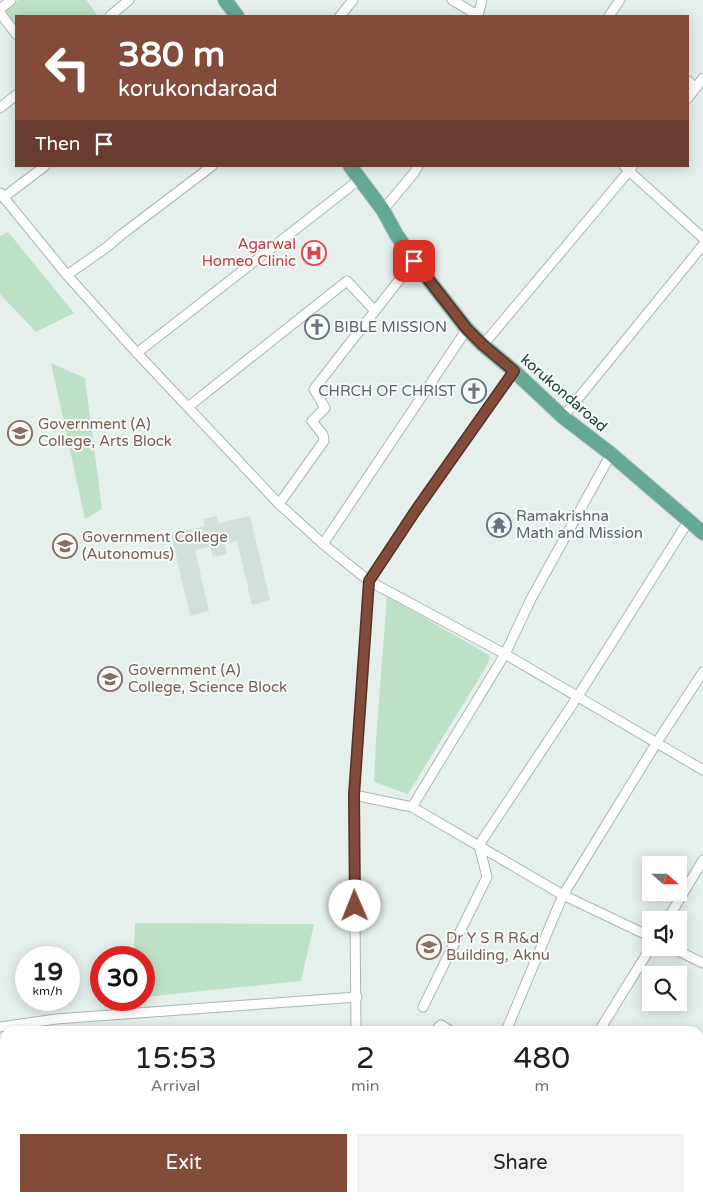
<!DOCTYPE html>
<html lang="en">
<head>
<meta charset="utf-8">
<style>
  body { margin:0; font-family:"Varela Round",sans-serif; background:#f2f2f2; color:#202124; height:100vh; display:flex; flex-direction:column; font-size:19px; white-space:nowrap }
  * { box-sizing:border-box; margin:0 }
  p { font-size:16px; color:#757577 }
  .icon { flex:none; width:28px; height:28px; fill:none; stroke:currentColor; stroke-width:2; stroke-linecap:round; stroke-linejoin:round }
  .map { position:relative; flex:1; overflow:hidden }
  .sheet { position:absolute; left:0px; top:1026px; width:704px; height:176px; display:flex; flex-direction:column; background:#fff; border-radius:15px 15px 0 0; box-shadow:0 2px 12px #0003 }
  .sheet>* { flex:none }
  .top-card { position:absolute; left:15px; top:15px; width:674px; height:152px; border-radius:0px; box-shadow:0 2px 12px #0003; background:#834c3a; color:#fff; overflow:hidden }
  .needle { width:32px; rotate:111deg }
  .buttons { position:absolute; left:642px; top:856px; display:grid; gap:10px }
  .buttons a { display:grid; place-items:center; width:45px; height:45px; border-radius:0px; background:#fff; box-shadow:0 2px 12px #0003; font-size:25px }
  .speed { position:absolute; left:15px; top:946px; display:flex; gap:10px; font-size:25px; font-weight:700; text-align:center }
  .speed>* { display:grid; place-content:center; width:65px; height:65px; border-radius:50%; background:#fff; box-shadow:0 2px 12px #0003; line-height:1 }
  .speed small { font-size:12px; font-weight:400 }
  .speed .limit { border:8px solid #d22; background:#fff; color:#111 }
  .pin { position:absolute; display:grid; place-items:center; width:42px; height:42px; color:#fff; margin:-21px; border-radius:10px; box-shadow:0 2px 8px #0006 }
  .me { position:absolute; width:55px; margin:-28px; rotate:359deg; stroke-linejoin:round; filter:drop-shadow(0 0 4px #0008) }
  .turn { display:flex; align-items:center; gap:18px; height:105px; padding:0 20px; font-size:22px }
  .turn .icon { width:65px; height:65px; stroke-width:2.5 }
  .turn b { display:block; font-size:35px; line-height:42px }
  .then { display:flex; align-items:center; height:48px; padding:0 20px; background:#0003; gap:10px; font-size:19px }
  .eta { display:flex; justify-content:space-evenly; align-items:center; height:85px; text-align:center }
  .eta b { font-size:30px; font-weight:600; line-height:35px }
  .primary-button { display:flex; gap:10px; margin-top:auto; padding:10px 20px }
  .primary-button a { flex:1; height:58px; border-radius:0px; background:#834c3a; color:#fff; font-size:20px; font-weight:600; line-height:58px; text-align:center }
  .primary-button a+a { background:#f2f2f2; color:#202124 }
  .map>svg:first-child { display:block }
  .built { fill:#d3dfda }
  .green { fill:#bde1c7 }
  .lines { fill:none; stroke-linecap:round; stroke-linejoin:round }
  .minor-casing { stroke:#a7b8b3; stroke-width:11 }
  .primary-casing { stroke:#c1cac8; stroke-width:16 }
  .minor { stroke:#fff; stroke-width:9 }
  .primary { stroke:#66a898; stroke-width:14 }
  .route-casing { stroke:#553126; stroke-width:12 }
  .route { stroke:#834c3a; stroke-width:9 }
  .labels { text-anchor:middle; stroke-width:4; stroke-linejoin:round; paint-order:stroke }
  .health-label { font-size:15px; fill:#be3a42; stroke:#f6fbf9; text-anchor:end }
  .worship-label { font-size:15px; fill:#5b616d; stroke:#f6fbf9; text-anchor:start }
  .street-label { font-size:15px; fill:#22433b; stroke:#f6fbf9 }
  .education-label { font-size:15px; fill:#785e54; stroke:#f6fbf9; text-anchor:start }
</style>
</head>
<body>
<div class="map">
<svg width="703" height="1202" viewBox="0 0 703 1202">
  <rect width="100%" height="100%" fill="#e5efeb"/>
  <polygon class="built" points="217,516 218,523 250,516 270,600 252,605 237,541 225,544 227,554 213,557 210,547 195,550 209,611 190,616 171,534 205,526 203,519"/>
  <g class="green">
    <polygon points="19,0 86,0 98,16 16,16 16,25 5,11"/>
    <polygon points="8,232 74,313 36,332 0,294 0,236"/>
    <polygon points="51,363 85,378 102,509 85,519"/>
    <polygon points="387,596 489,655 490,658 486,667 408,794 374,782 376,740"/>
    <polygon points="135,923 314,924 301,981 144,997 144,958 134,957"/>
  </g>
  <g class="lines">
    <defs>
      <g id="minor">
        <polyline points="452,0 479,16"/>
        <polyline points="0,9 11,0"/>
        <polyline points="0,13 16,34"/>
        <polyline points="110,16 129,0"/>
        <polyline points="340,16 353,0"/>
        <polyline points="478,16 482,0"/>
        <polyline points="609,16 620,0"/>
        <polyline points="688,81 696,88"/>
        <polyline points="688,98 703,78"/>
        <polyline points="0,108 16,95"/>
        <polyline points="632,167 629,171 703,238"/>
        <polyline points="0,193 67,275 137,353 279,504 323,544 369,581 354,795 356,1031"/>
        <polyline points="4,197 45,166"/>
        <polyline points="383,210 414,173 418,166"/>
        <polyline points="67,275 107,247 121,235 212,166"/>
        <polyline points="483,345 629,171 624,166"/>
        <polyline points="137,353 360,179"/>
        <polyline points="514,371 416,510 369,581 505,654 703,770"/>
        <polyline points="188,407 347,281 375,311"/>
        <polyline points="563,417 703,245"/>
        <polyline points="279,504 324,441 323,435 312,421 325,408 314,389 414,261"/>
        <polyline points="323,544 467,329"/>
        <polyline points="354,795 412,807 563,895 651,937"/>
        <polyline points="412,807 505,654 531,599 611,454"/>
        <polyline points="667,920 703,860"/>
        <polyline points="672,948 703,963"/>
        <polyline points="423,1007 487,877 479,845 578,696 689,520"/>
        <polyline points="0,1027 56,1019 357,997"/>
        <polyline points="435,1031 441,1025 451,1031"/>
        <polyline points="506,1031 563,895 657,742 703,672"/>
        <polyline points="599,1031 651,947"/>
        <polyline points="699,1070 703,1063"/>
        <polyline points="699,1181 703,1183"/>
        <polyline points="354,1198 355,1202"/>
        <polyline points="411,1202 413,1198"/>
        <polyline points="495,1202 498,1198"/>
        <polyline points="619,1202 621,1198"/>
      </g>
      <g id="primary">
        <polyline points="225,0 237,16"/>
        <polyline points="350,166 383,210 396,234 414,261 467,329 483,345 514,371 563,417 611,454 703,533"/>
      </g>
    </defs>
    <use href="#minor" class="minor-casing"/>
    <use href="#primary" class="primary-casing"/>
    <use href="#minor" class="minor"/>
    <use href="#primary" class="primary"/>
  </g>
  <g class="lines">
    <defs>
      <polyline id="route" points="355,906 354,795 369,581 416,510 514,371 483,345 467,329 414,261"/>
    </defs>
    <use href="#route" class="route-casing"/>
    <use href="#route" class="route"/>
  </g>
  <defs>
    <symbol id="hospital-ring" viewBox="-11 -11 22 22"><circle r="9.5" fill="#f6fbf9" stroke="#e0444e" stroke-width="1.5"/><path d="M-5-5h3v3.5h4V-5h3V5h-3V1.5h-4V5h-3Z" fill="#e0444e"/></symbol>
    <symbol id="church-ring" viewBox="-11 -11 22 22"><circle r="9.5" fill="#f6fbf9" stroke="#6b7280" stroke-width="1.5"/><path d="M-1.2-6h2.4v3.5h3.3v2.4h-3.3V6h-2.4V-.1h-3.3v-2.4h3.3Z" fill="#6b7280"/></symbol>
    <symbol id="university-ring" viewBox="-11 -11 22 22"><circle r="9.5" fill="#f6fbf9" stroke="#8d6e63" stroke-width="1.5"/><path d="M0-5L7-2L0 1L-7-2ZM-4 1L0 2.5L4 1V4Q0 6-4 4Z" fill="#8d6e63"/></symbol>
    <symbol id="temple-ring" viewBox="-11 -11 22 22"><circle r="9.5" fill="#f6fbf9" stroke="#6b7280" stroke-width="1.5"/><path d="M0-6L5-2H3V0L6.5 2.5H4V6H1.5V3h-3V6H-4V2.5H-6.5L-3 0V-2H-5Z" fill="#6b7280"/></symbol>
  </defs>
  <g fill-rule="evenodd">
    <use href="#hospital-ring" x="300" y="239" width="28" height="28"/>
    <use href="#church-ring" x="303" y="313" width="28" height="28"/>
    <use href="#church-ring" x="460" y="377" width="28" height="28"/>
    <use href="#university-ring" x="6" y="419" width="28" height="28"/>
    <use href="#temple-ring" x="485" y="511" width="28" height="28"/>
    <use href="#university-ring" x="51" y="532" width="28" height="28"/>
    <use href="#university-ring" x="96" y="665" width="28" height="28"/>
    <use href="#university-ring" x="415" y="933" width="28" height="28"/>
  </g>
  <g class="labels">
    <g class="health-label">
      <text x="296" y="249">Agarwal<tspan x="296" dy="17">Homeo Clinic</tspan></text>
    </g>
    <g class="worship-label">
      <text x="334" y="332">BIBLE MISSION</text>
      <text x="456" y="396" text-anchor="end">CHRCH OF CHRIST</text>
      <text x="516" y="521">Ramakrishna<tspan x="516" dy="17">Math and Mission</tspan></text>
    </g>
    <g class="street-label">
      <text transform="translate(564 393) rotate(41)" y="5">korukondaroad</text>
    </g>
    <g class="education-label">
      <text x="38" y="429">Government (A)<tspan x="38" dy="17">College, Arts Block</tspan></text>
      <text x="82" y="542">Government College<tspan x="82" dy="17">(Autonomus)</tspan></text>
      <text x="128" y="675">Government (A)<tspan x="128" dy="17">College, Science Block</tspan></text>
      <text x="446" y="943">Dr Y S R R&amp;d<tspan x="446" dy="17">Building, Aknu</tspan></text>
    </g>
  </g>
</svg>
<div class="buttons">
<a><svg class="needle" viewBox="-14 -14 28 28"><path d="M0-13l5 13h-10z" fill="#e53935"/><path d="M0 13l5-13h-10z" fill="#757577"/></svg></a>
<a><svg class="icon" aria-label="sound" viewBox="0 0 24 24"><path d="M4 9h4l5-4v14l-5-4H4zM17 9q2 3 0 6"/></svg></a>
<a><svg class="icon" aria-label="search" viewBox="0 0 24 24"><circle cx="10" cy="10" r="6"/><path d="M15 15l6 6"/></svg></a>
</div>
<div class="speed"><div>19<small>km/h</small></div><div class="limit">30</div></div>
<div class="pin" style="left:414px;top:261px;background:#d93025"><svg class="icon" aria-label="arrive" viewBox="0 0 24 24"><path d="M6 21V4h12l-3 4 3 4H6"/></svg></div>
<svg class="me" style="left:355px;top:906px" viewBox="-20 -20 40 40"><circle r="19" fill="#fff"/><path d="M0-13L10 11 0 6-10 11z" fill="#834c3a"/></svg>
<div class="top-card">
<div class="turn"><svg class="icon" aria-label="left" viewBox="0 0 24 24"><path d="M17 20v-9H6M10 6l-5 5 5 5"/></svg><div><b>380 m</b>korukondaroad</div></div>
<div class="then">Then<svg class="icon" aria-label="arrive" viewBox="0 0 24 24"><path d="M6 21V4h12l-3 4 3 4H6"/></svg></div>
</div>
<section class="sheet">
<div class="eta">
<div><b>15:53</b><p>Arrival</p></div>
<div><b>2</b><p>min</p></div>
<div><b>480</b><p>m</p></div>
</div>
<div class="primary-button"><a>Exit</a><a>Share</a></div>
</section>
</div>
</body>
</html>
